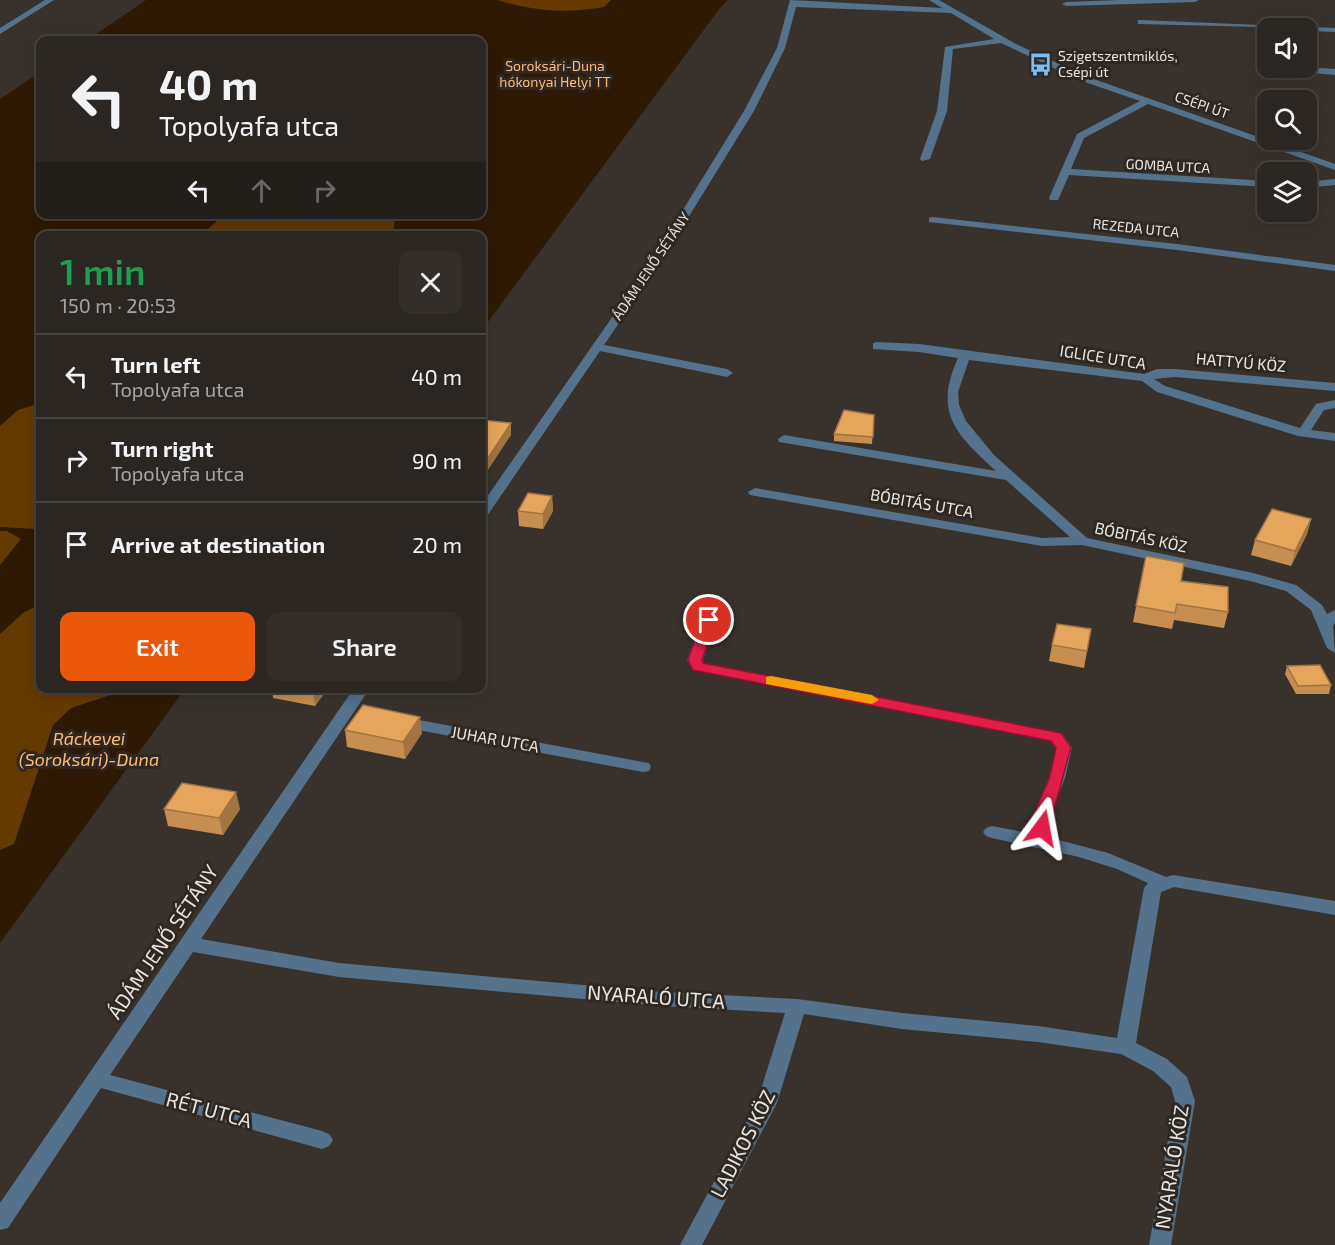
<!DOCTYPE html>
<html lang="en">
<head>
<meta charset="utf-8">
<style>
  body { margin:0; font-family:"Exo 2",sans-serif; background:#332e2a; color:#f1f3f6; height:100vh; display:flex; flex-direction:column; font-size:22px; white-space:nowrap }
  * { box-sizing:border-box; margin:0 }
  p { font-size:20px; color:#a6a5a5 }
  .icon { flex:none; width:33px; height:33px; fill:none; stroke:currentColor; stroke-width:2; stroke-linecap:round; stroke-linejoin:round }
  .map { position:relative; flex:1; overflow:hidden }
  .sheet { position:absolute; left:36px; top:231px; width:450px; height:462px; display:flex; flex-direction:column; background:#2b2621; border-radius:12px; box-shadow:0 3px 15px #0003,0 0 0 2px #47433f }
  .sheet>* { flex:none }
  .guide { position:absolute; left:36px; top:36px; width:450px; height:183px; border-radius:12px; box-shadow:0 3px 15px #0003,0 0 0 2px #47433f; background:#2b2621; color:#f1f3f6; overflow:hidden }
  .buttons { position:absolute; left:1257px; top:18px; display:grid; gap:12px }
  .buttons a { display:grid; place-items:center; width:60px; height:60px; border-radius:12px; background:#2b2621; box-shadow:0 3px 15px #0003,0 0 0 2px #47433f; font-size:30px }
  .pin { position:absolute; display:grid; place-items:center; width:51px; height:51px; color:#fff; margin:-26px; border:3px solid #fff; border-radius:50%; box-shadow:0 2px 6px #0007 }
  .me { position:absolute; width:66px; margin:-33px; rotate:13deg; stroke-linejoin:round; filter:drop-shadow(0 0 4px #0008) }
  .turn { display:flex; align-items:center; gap:21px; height:126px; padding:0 24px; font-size:27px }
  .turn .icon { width:78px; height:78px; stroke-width:2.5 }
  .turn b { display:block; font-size:42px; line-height:51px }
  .lanes { display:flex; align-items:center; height:57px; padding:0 24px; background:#0003; justify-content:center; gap:30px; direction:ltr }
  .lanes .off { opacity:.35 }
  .round { display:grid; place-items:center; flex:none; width:63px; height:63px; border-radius:12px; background:#332e2a }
  .headline { display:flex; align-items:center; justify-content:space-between; height:102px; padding:0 24px }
  h1 { font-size:36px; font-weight:600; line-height:45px; color:#1e9e55 }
  .cta { display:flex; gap:12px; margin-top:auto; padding:12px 24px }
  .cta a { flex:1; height:69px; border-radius:12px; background:#ea580c; color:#fff; font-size:24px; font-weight:600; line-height:69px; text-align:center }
  .cta a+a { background:#332e2a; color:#f1f3f6 }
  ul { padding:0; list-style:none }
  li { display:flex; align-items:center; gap:18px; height:84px; padding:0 24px; border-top:2px solid #47433f }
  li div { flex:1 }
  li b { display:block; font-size:22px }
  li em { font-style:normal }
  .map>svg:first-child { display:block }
  .green { fill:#643a00 }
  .water { fill:#2e1a04 }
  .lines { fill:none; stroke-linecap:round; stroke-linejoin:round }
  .minor { fill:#54728b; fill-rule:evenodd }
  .wall { fill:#c68e50 }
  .shaded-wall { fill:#a17441 }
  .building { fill:#e6a55d; stroke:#a17441; stroke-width:1.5 }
  .route { fill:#e11d48; stroke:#92132f; stroke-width:1.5 }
  .slow { fill:#f59e0b }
  .labels { text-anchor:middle; stroke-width:6; stroke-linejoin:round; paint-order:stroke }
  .far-poi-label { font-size:14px; fill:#e9e5e1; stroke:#2f2822; text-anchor:start }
  .far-park-label { font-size:14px; fill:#febc74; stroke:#2f2822 }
  .far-street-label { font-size:14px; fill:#e9e5e1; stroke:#2f2822 }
  .street-label { font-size:16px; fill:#e9e5e1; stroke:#2f2822 }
  .water-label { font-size:18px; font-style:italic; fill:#febc73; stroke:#2f2822 }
  .near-street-label { font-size:20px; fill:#e9e5e1; stroke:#2f2822 }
</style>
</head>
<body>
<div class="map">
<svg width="1335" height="1245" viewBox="0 0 1335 1245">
  <rect width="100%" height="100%" fill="#39322c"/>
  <polygon class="green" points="146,0 728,0 482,236 40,236 40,688 129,689 123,691 22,823 14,845 0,853 0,99 40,72 40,214 482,214 482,40 87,40"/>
  <g class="water">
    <path d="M146 0H497C537 11 563 14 604 7L611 0H728L720 8 482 330V236L380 235 393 231 396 215 482 214V40H87Z"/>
    <polygon points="40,72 40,214 224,215 201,235 40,236 40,403 18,410 0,426 0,99"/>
    <polygon points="40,523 40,604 23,613 0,634 0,565 21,539 7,531 0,531 0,527 36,529"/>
    <polygon points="129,689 185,689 0,943 0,850 14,844 53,725 71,708"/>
  </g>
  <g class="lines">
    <g class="minor">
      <polygon points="45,0 54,0 0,34 0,28"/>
      <polygon points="790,0 942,8 929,0 939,0 1016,44 1085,76 1335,164 1335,170 1148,104 1084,138 1071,169 1268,181 1268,187 1069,175 1058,200 1050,200 1049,198 1077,134 1140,101 1079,80 1001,43 953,49 947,111 930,159 922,161 920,159 937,111 945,47 994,39 951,13 796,7 785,48 754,111 662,260 604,345 727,369 733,373 727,377 600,351 487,516 482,517 482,504 652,260 744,111 777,48"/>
      <polygon points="1120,0 1199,0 1195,2 1066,6 1062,4 1066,2"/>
      <polygon points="1141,20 1335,28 1335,32 1306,31 1306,28 1138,24 1138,20"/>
      <polygon points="1306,67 1335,69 1335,75 1290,71 1286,68"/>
      <polygon points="1335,179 1335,185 1306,188 1306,182"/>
      <polygon points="933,217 1177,244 1335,265 1335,271 1177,250 929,222 929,218"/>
      <path d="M877 342 919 344 1144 374 1157 369H1175L1335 383V391L1175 377 1154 379 1165 386 1300 428 1316 404 1335 400V408L1324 410 1311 430 1335 433V441L1298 436 1157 392 1142 381 969 360 958 392 959 405 966 421 994 455 1087 538 1253 573 1296 585 1322 605 1327 614 1335 610V623L1333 626 1335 653 1327 648 1311 610 1286 591 1250 581 1082 545 1042 546 750 495 748 492 755 488 1042 538 1070 537 1006 480 779 442 778 439 784 435 996 471C956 434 933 413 958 358L919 352 873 349V343Z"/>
      <polygon points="709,615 716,619 703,660 704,663 1062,733 1072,747 1065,778 1051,814 1051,838 1108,853 1166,877 1173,875 1335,901 1335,915 1174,887 1161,892 1136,1043 1167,1059 1187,1077 1195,1101 1171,1245 1149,1245 1175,1101 1171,1087 1153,1071 1121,1054 1038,1042 902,1029 804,1014 777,1103 702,1245 680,1245 757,1102 785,1013 661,1006 339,977 193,952 110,1075 322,1131 329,1134 333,1140 329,1146 322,1149 101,1088 8,1228 0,1230 0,1203 354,688 370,688 201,939 339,963 661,992 797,999 902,1013 1038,1026 1117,1038 1144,888 1148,883 1117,869 1079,857 992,838 986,836 983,832 986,828 992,826 1033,834 1033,814 1049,778 1056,748 1051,741 693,670 687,660 702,619"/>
      <polygon points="403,717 643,762 649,763 651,767 649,771 643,772 397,726 395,722 397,718"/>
    </g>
  </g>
  <g class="wall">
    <polygon points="874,415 872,444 834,441 834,434"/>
    <polygon points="552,496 553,511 543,529 519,526 518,511"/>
    <polygon points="1311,519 1307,534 1291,566 1251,555 1255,540"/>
    <polygon points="1146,556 1228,612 1224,628 1174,620 1172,629 1133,622"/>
    <polygon points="1091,629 1084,668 1049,661 1052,645"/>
    <polygon points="1287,666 1331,685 1329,694 1296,694 1285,674"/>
    <polygon points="272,688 328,688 315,706 273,698"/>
    <polygon points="345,730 422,733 405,759 347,747"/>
    <polygon points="164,809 240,809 223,835 168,826"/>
  </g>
  <g class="shaded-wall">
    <polygon points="511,423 511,435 482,479 482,467"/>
    <polygon points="552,496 553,511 543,529 543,514"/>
    <polygon points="1311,519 1307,534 1291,566 1295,551"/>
    <polygon points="313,688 328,688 315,706 313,689"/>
    <polygon points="420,717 422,733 405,759 403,742"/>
    <polygon points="236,792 240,809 223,835 219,818"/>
  </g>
  <g class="building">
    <polygon points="844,410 874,415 873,437 834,434"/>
    <polygon points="482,420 511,423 482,467"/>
    <polygon points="528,493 552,496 543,514 518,511"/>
    <polygon points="1272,509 1311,519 1295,551 1255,540"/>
    <polygon points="1146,556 1184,563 1181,581 1228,587 1228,612 1177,604 1175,613 1136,606"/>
    <polygon points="1057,624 1091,629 1087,651 1052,645"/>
    <polygon points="1320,665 1331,685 1298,686 1287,666"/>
    <polygon points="363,705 420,717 403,742 345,730"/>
    <polygon points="182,783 236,792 219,818 164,809"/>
  </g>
  <path class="route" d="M709 615 716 620 702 660 703 663 1061 733 1071 747 1048 832H1036C1027 815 1045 793 1050 776 1052 767 1054 757 1056 748L1051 741 693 670 688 660 702 620Z"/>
  <polygon class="slow" points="771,676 872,695 879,700 872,704 766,684 766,677"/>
  <defs>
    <symbol id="bus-bare" viewBox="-9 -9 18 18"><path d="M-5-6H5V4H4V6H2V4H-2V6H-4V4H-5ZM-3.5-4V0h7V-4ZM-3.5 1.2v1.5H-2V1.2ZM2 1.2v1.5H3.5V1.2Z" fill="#78bff8" stroke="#2f2822" stroke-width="2.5" paint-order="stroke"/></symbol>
  </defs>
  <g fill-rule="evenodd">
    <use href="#bus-bare" x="1024" y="48" width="33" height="33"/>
  </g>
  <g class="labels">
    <g class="far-poi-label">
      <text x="1058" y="61">Szigetszentmiklós,<tspan x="1058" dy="16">Csépi út</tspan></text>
    </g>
    <g class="far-park-label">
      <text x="555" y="71">Soroksári-Duna<tspan x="555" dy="16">hókonyai Helyi TT</tspan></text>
    </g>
    <g class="far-street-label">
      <text transform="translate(1202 105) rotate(19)" y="5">CSÉPI ÚT</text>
      <text transform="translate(1168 166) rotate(3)" y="5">GOMBA UTCA</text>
      <text transform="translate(1136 228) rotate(6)" y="5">REZEDA UTCA</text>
      <text transform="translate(651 266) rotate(-56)" y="5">ÁDÁM JENŐ SÉTÁNY</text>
    </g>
    <g class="street-label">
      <text transform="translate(1103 357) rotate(9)" y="6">IGLICE UTCA</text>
      <text transform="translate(1241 362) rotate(5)" y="6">HATTYÚ KÖZ</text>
      <text transform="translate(922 503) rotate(10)" y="6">BÓBITÁS UTCA</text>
      <text transform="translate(1141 537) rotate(12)" y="6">BÓBITÁS KÖZ</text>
      <text transform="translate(495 739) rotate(10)" y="6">JUHAR UTCA</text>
    </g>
    <g class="water-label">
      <text x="89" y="745">Ráckevei<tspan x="89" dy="21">(Soroksári)-Duna</tspan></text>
    </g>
    <g class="near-street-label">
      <text transform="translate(163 942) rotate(-56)" y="7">ÁDÁM JENŐ SÉTÁNY</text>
      <text transform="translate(656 997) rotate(4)" y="7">NYARALÓ UTCA</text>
      <text transform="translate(209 1110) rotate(15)" y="7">RÉT UTCA</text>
      <text transform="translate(743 1144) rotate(-63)" y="7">LADIKOS KÖZ</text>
      <text transform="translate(1172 1167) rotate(-81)" y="7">NYARALÓ KÖZ</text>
    </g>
  </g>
</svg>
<div class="buttons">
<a><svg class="icon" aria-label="sound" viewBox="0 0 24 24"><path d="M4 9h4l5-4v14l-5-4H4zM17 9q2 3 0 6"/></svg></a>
<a><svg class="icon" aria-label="search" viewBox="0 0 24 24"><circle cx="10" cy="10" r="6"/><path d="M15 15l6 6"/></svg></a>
<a><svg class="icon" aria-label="layers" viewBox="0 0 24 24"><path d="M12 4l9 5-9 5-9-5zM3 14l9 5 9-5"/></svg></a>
</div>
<div class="pin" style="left:709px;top:620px;background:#d93025"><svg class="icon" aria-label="arrive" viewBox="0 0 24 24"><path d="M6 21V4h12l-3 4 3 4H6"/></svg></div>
<svg class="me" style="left:1042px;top:828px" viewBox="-20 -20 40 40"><path d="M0-17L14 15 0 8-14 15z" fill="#e11d48" stroke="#fff" stroke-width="4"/></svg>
<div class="guide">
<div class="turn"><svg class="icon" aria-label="left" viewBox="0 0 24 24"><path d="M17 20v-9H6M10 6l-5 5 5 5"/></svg><div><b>40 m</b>Topolyafa utca</div></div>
<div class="lanes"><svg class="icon" aria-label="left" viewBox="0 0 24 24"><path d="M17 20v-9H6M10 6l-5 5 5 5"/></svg><svg class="icon off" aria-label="ahead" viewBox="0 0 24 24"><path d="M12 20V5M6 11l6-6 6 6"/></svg><svg class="icon off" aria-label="right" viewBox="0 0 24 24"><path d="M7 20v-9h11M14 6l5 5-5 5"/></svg></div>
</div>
<section class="sheet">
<div class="headline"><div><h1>1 min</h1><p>150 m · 20:53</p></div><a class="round"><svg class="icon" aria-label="close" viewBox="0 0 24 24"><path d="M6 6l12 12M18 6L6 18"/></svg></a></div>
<ul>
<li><svg class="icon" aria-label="left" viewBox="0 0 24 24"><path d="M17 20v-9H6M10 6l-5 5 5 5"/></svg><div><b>Turn left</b><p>Topolyafa utca</p></div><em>40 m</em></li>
<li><svg class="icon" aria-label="right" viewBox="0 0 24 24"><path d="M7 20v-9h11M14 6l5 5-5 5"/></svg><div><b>Turn right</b><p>Topolyafa utca</p></div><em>90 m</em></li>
<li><svg class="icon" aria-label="arrive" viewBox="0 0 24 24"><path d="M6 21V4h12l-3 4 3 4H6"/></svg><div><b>Arrive at destination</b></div><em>20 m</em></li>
</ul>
<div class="cta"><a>Exit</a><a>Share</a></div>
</section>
</div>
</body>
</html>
